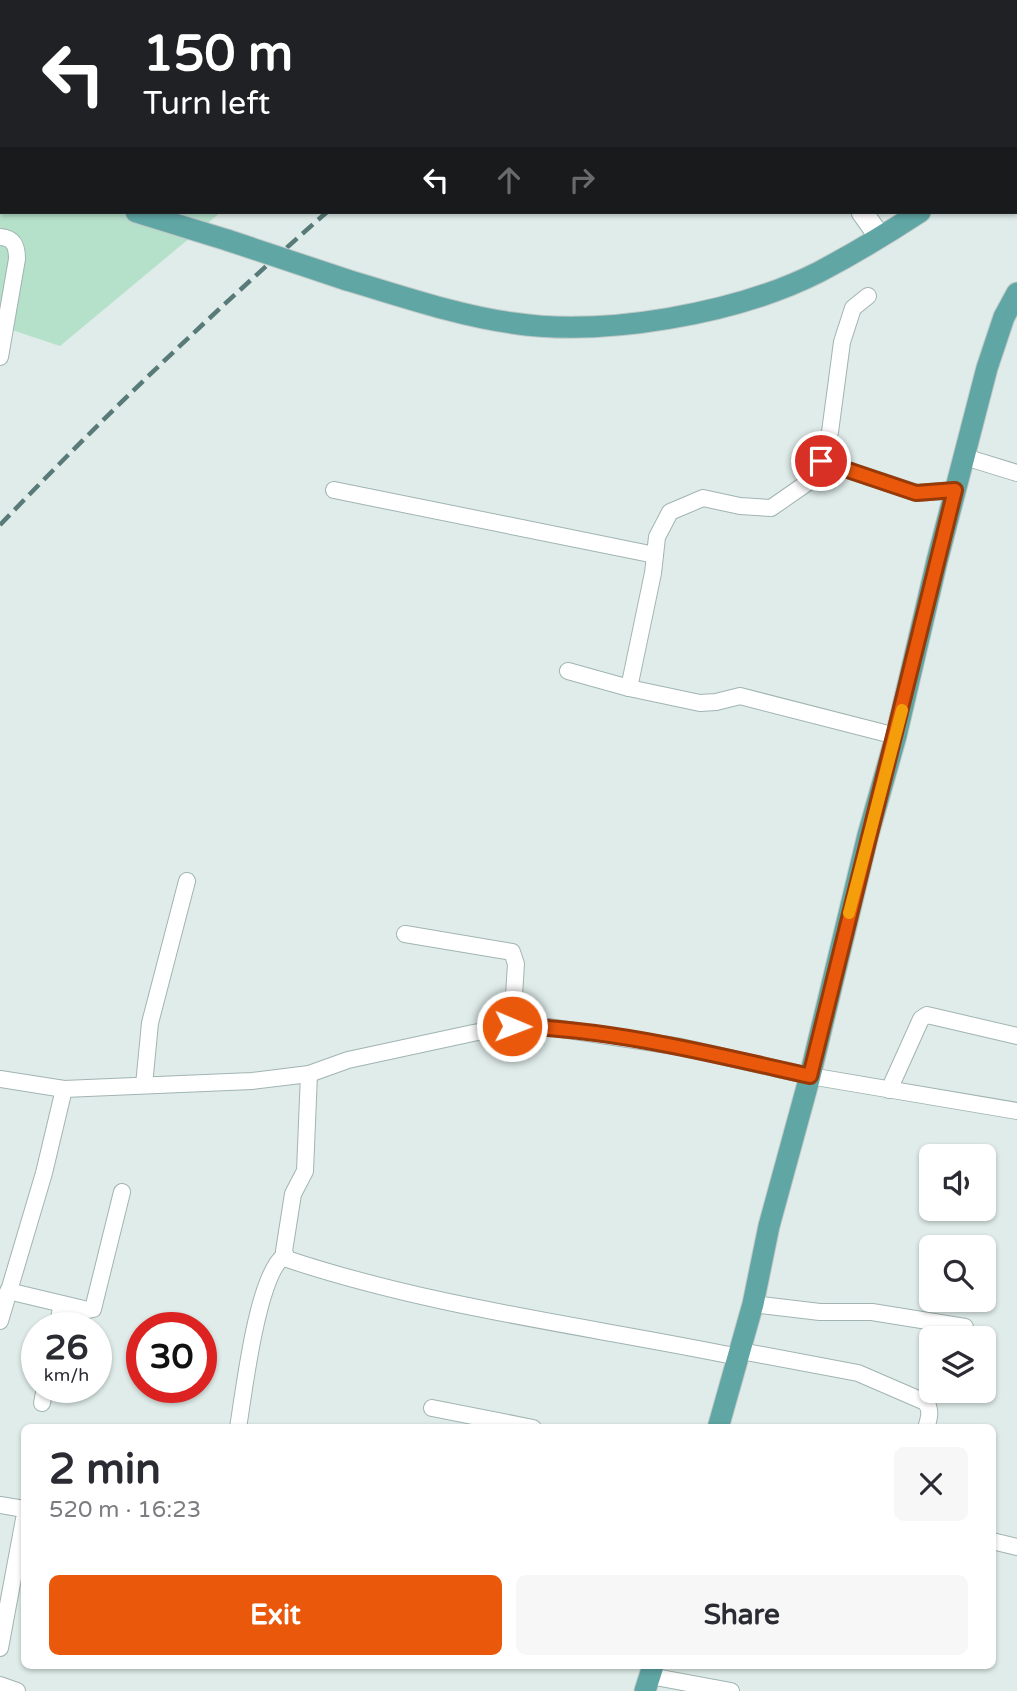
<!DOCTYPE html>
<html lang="en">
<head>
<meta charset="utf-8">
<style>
  body { margin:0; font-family:"Varela Round",sans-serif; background:#f7f7f7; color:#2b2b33; height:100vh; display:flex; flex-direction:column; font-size:26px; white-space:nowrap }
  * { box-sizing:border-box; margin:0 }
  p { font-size:23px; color:#7c7c81 }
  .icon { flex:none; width:38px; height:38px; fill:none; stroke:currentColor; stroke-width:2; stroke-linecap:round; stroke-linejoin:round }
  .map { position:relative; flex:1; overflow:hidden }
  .panel { position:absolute; left:21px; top:1424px; width:975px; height:245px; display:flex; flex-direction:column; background:#fff; border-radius:10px; box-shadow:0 2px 5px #0004 }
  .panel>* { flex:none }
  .hud { position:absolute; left:0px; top:0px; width:1018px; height:214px; box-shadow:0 2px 5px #0004; background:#202124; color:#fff; overflow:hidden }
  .buttons { position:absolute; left:919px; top:1144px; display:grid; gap:14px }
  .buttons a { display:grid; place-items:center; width:77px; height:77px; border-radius:10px; background:#fff; box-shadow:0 2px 5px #0004; font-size:35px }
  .speed { position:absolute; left:21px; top:1312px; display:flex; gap:14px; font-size:35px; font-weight:700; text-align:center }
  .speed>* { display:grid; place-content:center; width:91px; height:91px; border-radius:50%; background:#fff; box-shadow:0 2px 5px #0004; line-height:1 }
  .speed small { font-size:18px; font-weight:400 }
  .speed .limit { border:10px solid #d22; background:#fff; color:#111 }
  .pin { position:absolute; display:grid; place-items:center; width:60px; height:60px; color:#fff; margin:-30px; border:4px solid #fff; border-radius:50%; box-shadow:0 2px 7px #0007 }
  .me { position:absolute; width:77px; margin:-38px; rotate:91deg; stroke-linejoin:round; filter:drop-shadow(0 0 5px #0008) }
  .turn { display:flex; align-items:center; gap:24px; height:147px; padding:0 28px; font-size:32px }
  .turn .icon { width:91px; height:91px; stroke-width:2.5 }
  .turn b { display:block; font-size:49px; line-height:60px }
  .lanes { display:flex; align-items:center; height:66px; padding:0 28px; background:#0003; justify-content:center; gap:35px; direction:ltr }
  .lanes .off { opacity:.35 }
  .round { display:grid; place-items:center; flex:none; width:74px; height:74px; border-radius:10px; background:#f7f7f7 }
  .summary { display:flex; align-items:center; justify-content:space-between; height:119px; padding:0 28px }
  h1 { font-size:42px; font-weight:800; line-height:52px }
  .cta { display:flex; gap:14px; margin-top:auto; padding:14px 28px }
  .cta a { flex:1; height:80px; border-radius:10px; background:#ea580c; color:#fff; font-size:28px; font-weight:800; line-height:80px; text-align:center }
  .cta a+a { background:#f7f7f7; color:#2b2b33 }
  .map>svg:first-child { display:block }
  .green { fill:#b5e0ca }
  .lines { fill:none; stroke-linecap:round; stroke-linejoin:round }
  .lane-casing { stroke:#a1b4b2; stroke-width:10 }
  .street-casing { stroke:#a1b4b2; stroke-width:18 }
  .secondary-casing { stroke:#9cb9b5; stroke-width:23 }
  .primary-casing { stroke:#c0c9c8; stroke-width:23 }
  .lane { stroke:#fff; stroke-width:8 }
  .street { stroke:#fff; stroke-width:16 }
  .secondary { stroke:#fff; stroke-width:21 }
  .primary { stroke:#5fa6a4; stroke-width:21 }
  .rail { stroke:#587a78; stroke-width:4.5; stroke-dasharray:14 7; stroke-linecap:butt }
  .primary-bridge-casing { stroke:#c0c9c8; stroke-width:23; stroke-linecap:butt }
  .primary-bridge { stroke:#5fa6a4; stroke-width:21 }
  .route-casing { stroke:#983908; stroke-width:18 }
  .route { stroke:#ea580c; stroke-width:12 }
  .slow { stroke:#f59e0b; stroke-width:12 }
</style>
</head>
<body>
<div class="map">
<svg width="1017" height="1691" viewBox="0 0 1017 1691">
  <rect width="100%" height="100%" fill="#dfece9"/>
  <polygon class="green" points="0,0 476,0 2,2 2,212 221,212 60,346 0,326"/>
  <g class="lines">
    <defs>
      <polyline id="lane" points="841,0 842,2"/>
      <g id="street">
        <path d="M0 237C14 238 17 246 17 259L0 357"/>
        <polyline points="965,457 1017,473"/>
        <polyline points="821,461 917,493 955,490"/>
        <polyline points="334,490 655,555"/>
        <polyline points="568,671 629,688 700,703 716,702 740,696 896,736"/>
        <polyline points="629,688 653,573 657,537 670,512 703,498 740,506 771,508 807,483 821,461 830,432 842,342 853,308 868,296"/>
        <polyline points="405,934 512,952 516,964 512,1026"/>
        <path d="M309 1074 305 1171 293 1194 284 1251 287 1259C434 1308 588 1326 739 1357"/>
        <polyline points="0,1079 64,1089 252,1081 309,1074 348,1060 473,1033 512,1026 548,1027 681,1047 810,1076 1017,1111"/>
        <polyline points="144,1085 150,1023 187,881"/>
        <polyline points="889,1090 921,1019 927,1015 1017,1036"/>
        <polyline points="8,1291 88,1310 93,1309 122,1192"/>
        <polyline points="753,1304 820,1312 872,1312 965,1327"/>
        <polyline points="0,1321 44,1173 64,1089"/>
        <polyline points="57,1328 62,1304"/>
        <path d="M741 1351 858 1373 925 1402C932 1409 929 1419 926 1428"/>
        <polyline points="42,1403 45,1388"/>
        <polyline points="432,1408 533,1428"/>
        <path d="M238 1428C244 1392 257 1276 284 1256"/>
        <polyline points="0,1505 24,1509"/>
        <polyline points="992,1541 1017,1547"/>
        <polyline points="0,1648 24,1519"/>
        <polyline points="650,1676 731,1691"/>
        <polyline points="0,1685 17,1691"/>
      </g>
      <g id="secondary">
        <polyline points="710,0 712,2"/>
        <polyline points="862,212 879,236"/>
      </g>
      <g id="primary">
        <polyline points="1017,176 1017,177"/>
        <polyline points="0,189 2,189"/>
        <polyline points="136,212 227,240"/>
        <path d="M347 280C401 296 456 315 512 323 603 337 736 314 819 272 853 254 888 233 920 212"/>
        <polyline points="718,1428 753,1304 769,1226 810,1076 868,835 896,736 937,561 987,368 1004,317 1017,293"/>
        <polyline points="645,1691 653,1666"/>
      </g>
    </defs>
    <use href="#lane" class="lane-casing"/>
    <use href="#street" class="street-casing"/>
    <use href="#secondary" class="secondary-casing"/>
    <use href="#primary" class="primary-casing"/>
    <use href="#lane" class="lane"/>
    <use href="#street" class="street"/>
    <use href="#secondary" class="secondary"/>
    <use href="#primary" class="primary"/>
    <g class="rail">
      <polyline points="568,2 571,0"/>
      <polyline points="587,2 589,0"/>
      <path d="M0 525C104 416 213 312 327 212"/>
    </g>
    <defs>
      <polyline id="primary-bridge" points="227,240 347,280"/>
    </defs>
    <use href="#primary-bridge" class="primary-bridge-casing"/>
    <use href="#primary-bridge" class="primary-bridge"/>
  </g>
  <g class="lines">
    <defs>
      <path id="route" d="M512 1026C613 1029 712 1054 810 1076L955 490 916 493 821 461"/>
    </defs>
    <use href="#route" class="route-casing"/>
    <use href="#route" class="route"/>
    <polyline class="slow" points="849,913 902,710"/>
  </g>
</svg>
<div class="buttons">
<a><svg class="icon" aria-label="sound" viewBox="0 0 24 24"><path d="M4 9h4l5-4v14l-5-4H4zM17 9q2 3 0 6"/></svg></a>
<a><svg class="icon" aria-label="search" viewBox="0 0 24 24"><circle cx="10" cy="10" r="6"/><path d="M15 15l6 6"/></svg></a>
<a><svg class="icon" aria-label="layers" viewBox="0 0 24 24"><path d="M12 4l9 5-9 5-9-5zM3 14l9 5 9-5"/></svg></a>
</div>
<div class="speed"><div>26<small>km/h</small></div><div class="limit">30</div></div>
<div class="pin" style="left:821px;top:461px;background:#d93025"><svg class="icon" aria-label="arrive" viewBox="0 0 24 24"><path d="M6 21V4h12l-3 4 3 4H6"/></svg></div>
<svg class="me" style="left:512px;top:1026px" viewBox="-20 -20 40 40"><circle r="17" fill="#ea580c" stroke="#fff" stroke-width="3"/><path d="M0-11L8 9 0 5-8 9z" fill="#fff"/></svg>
<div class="hud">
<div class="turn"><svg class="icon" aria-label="left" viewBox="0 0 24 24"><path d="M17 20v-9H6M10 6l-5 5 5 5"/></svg><div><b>150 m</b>Turn left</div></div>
<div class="lanes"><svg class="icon" aria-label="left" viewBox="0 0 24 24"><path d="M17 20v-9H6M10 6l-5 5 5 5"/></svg><svg class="icon off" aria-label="ahead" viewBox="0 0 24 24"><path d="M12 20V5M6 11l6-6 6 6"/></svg><svg class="icon off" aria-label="right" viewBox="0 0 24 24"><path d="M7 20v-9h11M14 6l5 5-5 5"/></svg></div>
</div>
<section class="panel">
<div class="summary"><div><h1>2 min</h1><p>520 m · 16:23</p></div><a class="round"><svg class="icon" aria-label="close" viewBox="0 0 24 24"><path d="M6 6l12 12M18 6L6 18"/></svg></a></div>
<div class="cta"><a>Exit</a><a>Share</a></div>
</section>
</div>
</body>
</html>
